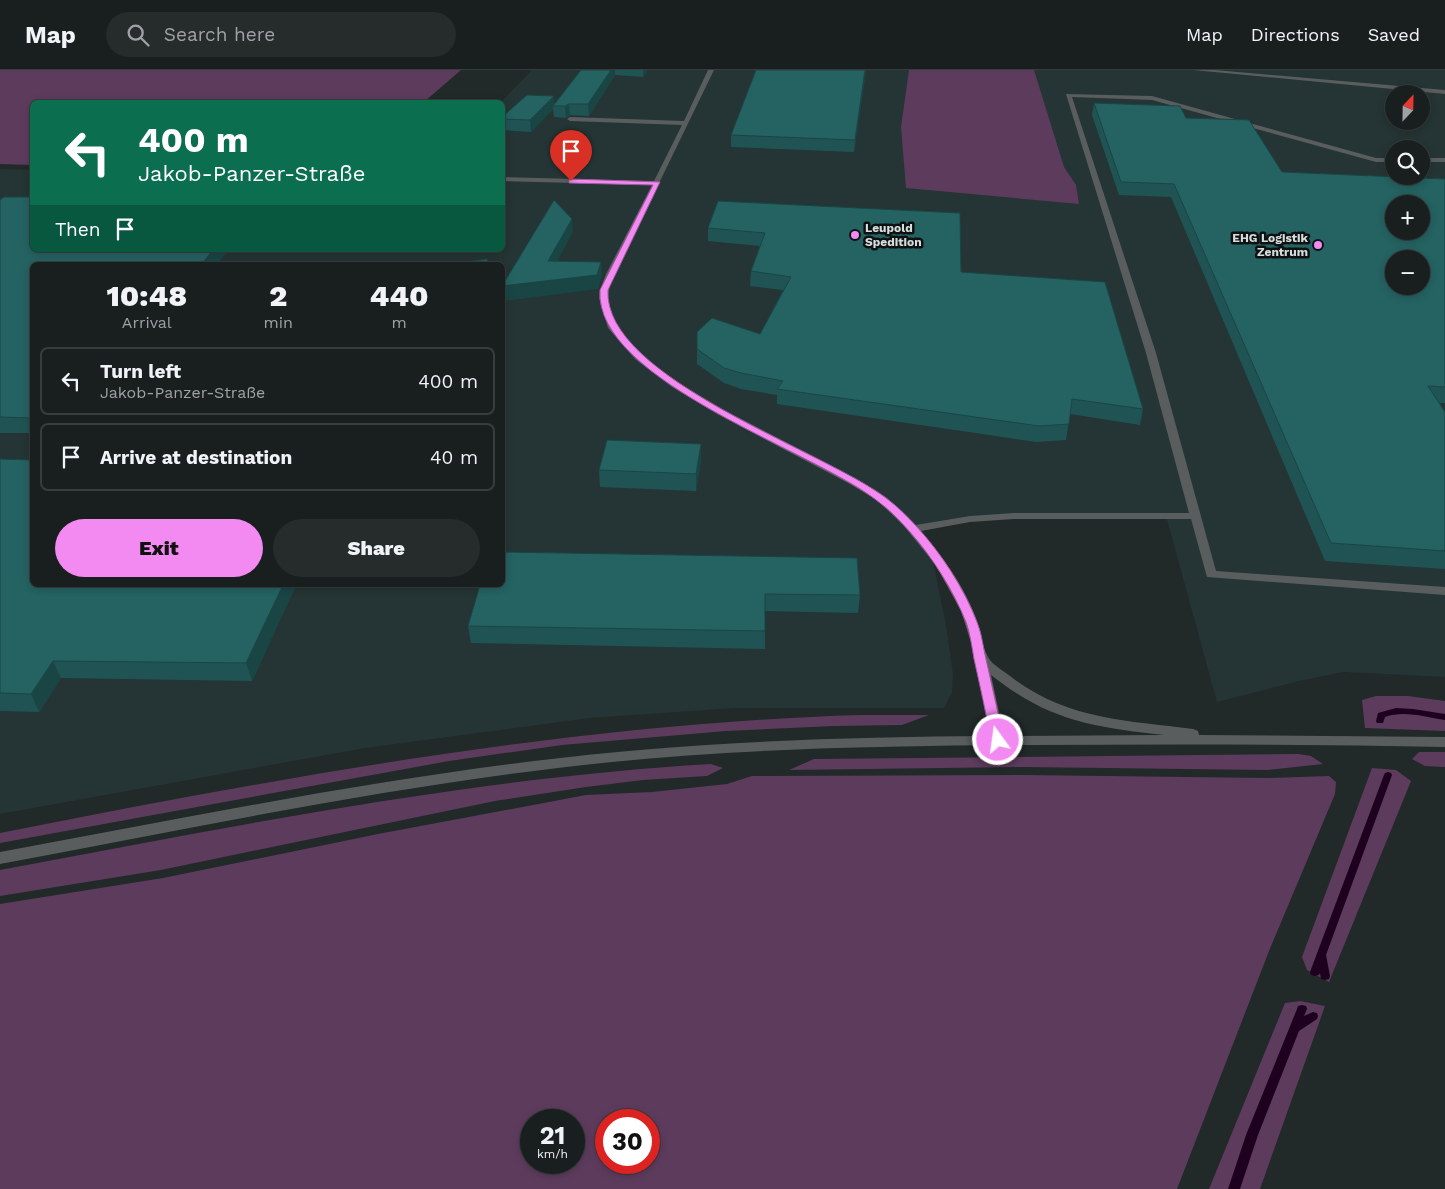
<!DOCTYPE html>
<html lang="en">
<head>
<meta charset="utf-8">
<style>
  body { margin:0; font-family:"Work Sans",sans-serif; background:#262c2c; color:#f1f3f6; height:100vh; display:flex; flex-direction:column; font-size:19px; white-space:nowrap }
  * { box-sizing:border-box; margin:0 }
  p { font-size:16px; color:#9fa2a4 }
  .icon { flex:none; width:28px; height:28px; fill:none; stroke:currentColor; stroke-width:2; stroke-linecap:round; stroke-linejoin:round }
  .map { position:relative; flex:1; overflow:hidden }
  .sheet { position:absolute; left:30px; top:192px; width:475px; height:325px; display:flex; flex-direction:column; background:#191f1f; border-radius:8px; box-shadow:0 2px 8px #0003,0 0 0 1px #373d3d }
  .sheet>* { flex:none }
  .banner { position:absolute; left:30px; top:30px; width:475px; height:152px; border-radius:8px; box-shadow:0 2px 8px #0003,0 0 0 1px #373d3d; background:#0b6e4f; color:#fff; overflow:hidden }
  .needle { width:32px; rotate:22deg }
  .controls { position:absolute; left:1385px; top:15px; display:grid; gap:10px }
  .controls a { display:grid; place-items:center; width:45px; height:45px; border-radius:50%; background:#191f1f; box-shadow:0 2px 8px #0003,0 0 0 1px #373d3d; font-size:25px }
  .speed { position:absolute; left:520px; top:1039px; display:flex; gap:10px; font-size:25px; font-weight:700; text-align:center }
  .speed>* { display:grid; place-content:center; width:65px; height:65px; border-radius:50%; background:#191f1f; box-shadow:0 2px 8px #0003,0 0 0 1px #373d3d; line-height:1 }
  .speed small { font-size:12px; font-weight:400 }
  .speed .limit { border:8px solid #d22; background:#fff; color:#111 }
  .pin { position:absolute; display:grid; place-items:center; width:42px; height:42px; color:#fff; margin:-51px -21px; border-radius:50% 50% 50% 0; rotate:-45deg; box-shadow:0 0 5px #0007 }
  .pin .icon { rotate:45deg }
  .me { position:absolute; width:55px; margin:-28px; rotate:346deg; stroke-linejoin:round; filter:drop-shadow(0 0 4px #0008) }
  .turn { display:flex; align-items:center; gap:18px; height:105px; padding:0 25px; font-size:22px }
  .turn .icon { width:65px; height:65px; stroke-width:2.5 }
  .turn b { display:block; font-size:35px; line-height:42px }
  .then { display:flex; align-items:center; height:48px; padding:0 25px; background:#0003; gap:10px; font-size:19px }
  .eta { display:flex; justify-content:space-evenly; align-items:center; height:85px; text-align:center }
  .eta b { font-size:30px; font-weight:800; line-height:35px }
  .action { display:flex; gap:10px; margin-top:auto; padding:10px 25px }
  .action a { flex:1; height:58px; border-radius:30px; background:#f28af2; color:#111; font-size:20px; font-weight:800; line-height:58px; text-align:center }
  .action a+a { background:#262c2c; color:#f1f3f6 }
  ul { padding:0; list-style:none }
  li { display:flex; align-items:center; gap:15px; height:68px; margin:0 10px 8px; padding:0 15px; border:2px solid #373d3d; border-radius:8px }
  li div { flex:1 }
  li b { display:block; font-size:19px }
  li em { font-style:normal }
  header { display:flex; align-items:center; gap:30px; box-sizing:border-box; height:70px; padding:0 25px; background:#191f1f; border-bottom:1px solid #373d3d }
  header strong { font-size:24px }
  nav { display:flex; gap:28px; margin-inline-start:auto; font-size:18px }
  .search { width:350px; height:45px; background:#262c2c; display:flex; align-items:center; gap:12px; box-sizing:border-box; padding:0 18px; border-radius:28px; color:#9fa2a4; font-size:19px }
  .map>svg:first-child { display:block }
  .built { fill:#253434; fill-rule:evenodd }
  .green { fill:#5d3b5d; fill-rule:evenodd }
  .lines { fill:none; stroke-linecap:round; stroke-linejoin:round }
  .stream { fill:#1e001f; fill-rule:evenodd }
  .minor { fill:#595d5d; fill-rule:evenodd }
  .wall { fill:#205454 }
  .shaded-wall { fill:#1a4545 }
  .building { fill:#256262; stroke:#1a4545; fill-rule:evenodd }
  .route { fill:#f28af2; stroke:#9d5a9d }
  .poi-dot { fill:#f28af2; stroke:#0d1111; stroke-width:2 }
  .labels { text-anchor:middle; stroke-width:5; stroke-linejoin:round; paint-order:stroke }
  .far-poi-label { font-size:12px; font-weight:bold; fill:#d7dddd; stroke:#0d1111; text-anchor:start }
</style>
</head>
<body>
<header>
<strong>Map</strong>
<div class="search"><svg class="icon" aria-label="search" viewBox="0 0 24 24"><circle cx="10" cy="10" r="6"/><path d="M15 15l6 6"/></svg>Search here</div>
<nav><a>Map</a><a>Directions</a><a>Saved</a></nav>
</header>
<div class="map">
<svg width="1445" height="1119" viewBox="0 0 1445 1119">
  <rect width="100%" height="100%" fill="#212929"/>
  <path class="built" d="M532 0H1445V607L1343 602 1299 611 1217 632 1166 446 1013 445 911 458 931 482 946 555 953 604 952 622 944 638H735L590 648 365 678 0 744V99L32 100V180H502L501 32ZM1394 24H1421V51H1394ZM1394 79H1421V106H1394ZM1394 134H1421V161H1394ZM1394 189H1421V216H1394ZM32 195H502V515H32Z"/>
  <g class="green">
    <polygon points="0,0 461,0 424,32 324,32 274,30 272,32 32,32 32,95 0,94"/>
    <polygon points="909,0 1034,0 1064,97 1076,115 1079,134 906,118 901,57"/>
    <polygon points="1376,626 1408,626 1445,631 1445,661 1365,658 1362,630"/>
    <path d="M860 645H929L902 655 834 656 726 661 562 675 449 691 0 773V763C284 707 570 654 860 645Z"/>
    <polygon points="1419,682 1445,682 1445,697 1425,696 1412,689"/>
    <polygon points="1298,684 1311,686 1323,694 1267,700 1024,697 789,700 814,689"/>
    <path d="M711 694 723 698 707 706 643 710 586 717 495 731 161 800 0 826V800C236 756 471 708 711 694Z"/>
    <polygon points="1372,698 1396,700 1411,711 1329,912 1307,900 1302,887"/>
    <path d="M1024 705 1269 708 1329 706 1336 712 1335 724 1269 881 1177 1119H0V834L163 808 378 764 586 725 652 722 727 714 752 706ZM531 1050H574V1092H531ZM606 1050H649V1092H606Z"/>
    <polygon points="1300,931 1325,936 1260,1119 1209,1119 1285,933"/>
  </g>
  <g class="lines">
    <g class="stream">
      <path d="M1396 638 1413 639 1445 644V650C1425 647 1404 640 1385 647L1383 653H1377L1376 651 1378 643Z"/>
      <polygon points="1388,702 1391,703 1392,705 1326,885 1330,906 1329,909 1325,910 1321,909 1320,903 1319,905 1315,906 1311,905 1310,902 1384,705 1385,703"/>
      <polygon points="1302,935 1306,936 1307,939 1304,946 1313,942 1317,943 1318,946 1317,949 1299,961 1258,1065 1240,1119 1228,1119 1246,1065 1297,939 1298,936"/>
    </g>
    <g class="minor">
      <path d="M708 0H714L611 212 607 228 617 257 641 285 679 313 724 340 857 409 886 427 916 455 970 446 1014 443H1189L1146 283 1066 24 1152 26 1376 88H1394V92H1376L1152 30 1072 27 1156 283 1216 501 1445 517V525L1207 507 1191 449H1014L970 452 921 461C942 486 962 513 974 543 980 557 981 574 988 587 991 594 1004 601 1010 606 1067 650 1125 650 1193 659L1198 661 1199 665 1445 667V677C1306 674 1167 674 1029 675 890 676 751 678 612 692 406 713 203 756 0 794V782C178 749 355 713 534 691 686 672 838 667 990 666L974 582 961 541 935 494 903 455 878 431 850 414 717 344 672 317 635 289 608 258 599 228 600 220 606 204 652 115 502 111V107L654 111 682 55 570 51 567 49 570 47 684 51ZM991 605C1049 651 1093 657 1164 665L1004 666Z"/>
      <polygon points="1193,0 1215,0 1445,20 1445,24"/>
      <rect x="1421" y="88" width="24" height="4"/>
    </g>
  </g>
  <g class="wall">
    <polygon points="581,0 647,0 643,7 615,5 589,46 570,45 566,48 554,47 553,39 531,62 502,60 502,47 554,26 554,34"/>
    <polygon points="866,0 854,82 731,77 731,65"/>
    <polygon points="1094,33 1186,48 1282,102 1445,109 1445,333 1439,333 1445,342 1445,499 1325,491 1171,127 1119,125 1092,45"/>
    <polygon points="0,130 32,180 228,180 216,195 32,195 32,363 0,363"/>
    <polygon points="718,131 961,202 1143,339 1140,355 1070,344 1066,370 1036,372 777,334 777,325 741,319 724,313 697,294 697,262 760,264 783,220 750,216 751,201 760,176 708,171 708,158"/>
    <polygon points="701,374 701,390 696,421 600,417 599,400"/>
    <polygon points="0,389 32,515 296,515 252,611 61,608 39,642 0,641"/>
    <polygon points="480,515 860,525 858,543 765,541 765,579 471,573 468,556"/>
  </g>
  <g class="shaded-wall">
    <polygon points="611,0 615,0 615,5 589,46 588,34"/>
    <polygon points="643,0 647,0 643,7"/>
    <polygon points="865,0 866,0 854,82 855,70"/>
    <polygon points="554,26 554,36 553,36 553,39 531,62 530,50"/>
    <polygon points="569,34 570,45 566,48 565,36"/>
    <polygon points="572,149 573,162 550,205 548,191"/>
    <polygon points="213,180 228,180 216,195 201,195"/>
    <polygon points="601,192 602,206 598,219 504,231 502,216"/>
    <polygon points="701,374 701,390 696,421 696,404"/>
    <polygon points="283,515 296,515 252,611 246,593"/>
    <polygon points="53,591 61,608 39,642 31,624"/>
  </g>
  <g class="building">
    <polygon points="581,0 611,0 588,34 569,34 565,36 553,36"/>
    <polygon points="756,0 865,0 855,70 731,65"/>
    <polygon points="527,25 554,26 530,50 502,49 502,47"/>
    <path d="M1094 33 1180 36 1186 48 1249 50 1282 102 1445 109V317L1428 316 1445 342V481L1331 473 1174 114 1121 112ZM1394 134H1421V161H1394ZM1394 189H1421V216H1394Z"/>
    <polygon points="4,127 32,127 32,180 213,180 201,195 32,195 32,348 0,347 0,130"/>
    <polygon points="554,130 572,149 548,191 601,192 597,205 502,216"/>
    <polygon points="718,131 960,143 961,202 1105,212 1143,339 1072,329 1069,354 1039,356 777,319 783,311 741,303 724,298 697,279 697,262 712,248 760,264 791,207 751,201 765,163 708,158"/>
    <polygon points="487,189 489,195 467,195 466,192"/>
    <polygon points="607,370 701,374 696,404 599,400"/>
    <polygon points="0,389 32,390 32,515 283,515 246,593 53,591 31,624 0,623"/>
    <polygon points="502,482 857,488 860,525 765,524 765,561 468,556 480,515 502,515"/>
  </g>
  <path class="route" d="M571 109 660 112 608 220C603 308 825 381 886 428 897 436 908 447 917 457 941 483 964 518 977 552 982 564 983 577 986 589 992 616 998 643 1004 670L1002 673 998 675 991 670C986 643 980 616 974 589 972 577 970 563 966 552 953 520 933 488 910 462 901 452 891 441 880 433 819 382 594 312 600 220L653 115 569 113V110Z"/>
  <g class="poi-dot">
    <circle cx="855" cy="165" r="5"/>
    <circle cx="1318" cy="175" r="5"/>
  </g>
  <g class="labels">
    <g class="far-poi-label">
      <text x="865" y="162">Leupold<tspan x="865" dy="14">Spedition</tspan></text>
      <text x="1308" y="172" text-anchor="end">EHG Logistik<tspan x="1308" dy="14">Zentrum</tspan></text>
    </g>
  </g>
</svg>
<div class="controls">
<a><svg class="needle" viewBox="-14 -14 28 28"><path d="M0-13l5 13h-10z" fill="#e53935"/><path d="M0 13l5-13h-10z" fill="#9fa2a4"/></svg></a>
<a><svg class="icon" aria-label="search" viewBox="0 0 24 24"><circle cx="10" cy="10" r="6"/><path d="M15 15l6 6"/></svg></a>
<a>+</a>
<a>−</a>
</div>
<div class="speed"><div>21<small>km/h</small></div><div class="limit">30</div></div>
<div class="pin" style="left:571px;top:111px;background:#d93025"><svg class="icon" aria-label="arrive" viewBox="0 0 24 24"><path d="M6 21V4h12l-3 4 3 4H6"/></svg></div>
<svg class="me" style="left:998px;top:670px" viewBox="-20 -20 40 40"><circle r="17" fill="#f28af2" stroke="#fff" stroke-width="3"/><path d="M0-11L8 9 0 5-8 9z" fill="#fff"/></svg>
<div class="banner">
<div class="turn"><svg class="icon" aria-label="left" viewBox="0 0 24 24"><path d="M17 20v-9H6M10 6l-5 5 5 5"/></svg><div><b>400 m</b>Jakob-Panzer-Straße</div></div>
<div class="then">Then<svg class="icon" aria-label="arrive" viewBox="0 0 24 24"><path d="M6 21V4h12l-3 4 3 4H6"/></svg></div>
</div>
<section class="sheet">
<div class="eta">
<div><b>10:48</b><p>Arrival</p></div>
<div><b>2</b><p>min</p></div>
<div><b>440</b><p>m</p></div>
</div>
<ul>
<li><svg class="icon" aria-label="left" viewBox="0 0 24 24"><path d="M17 20v-9H6M10 6l-5 5 5 5"/></svg><div><b>Turn left</b><p>Jakob-Panzer-Straße</p></div><em>400 m</em></li>
<li><svg class="icon" aria-label="arrive" viewBox="0 0 24 24"><path d="M6 21V4h12l-3 4 3 4H6"/></svg><div><b>Arrive at destination</b></div><em>40 m</em></li>
</ul>
<div class="action"><a>Exit</a><a>Share</a></div>
</section>
</div>
</body>
</html>
